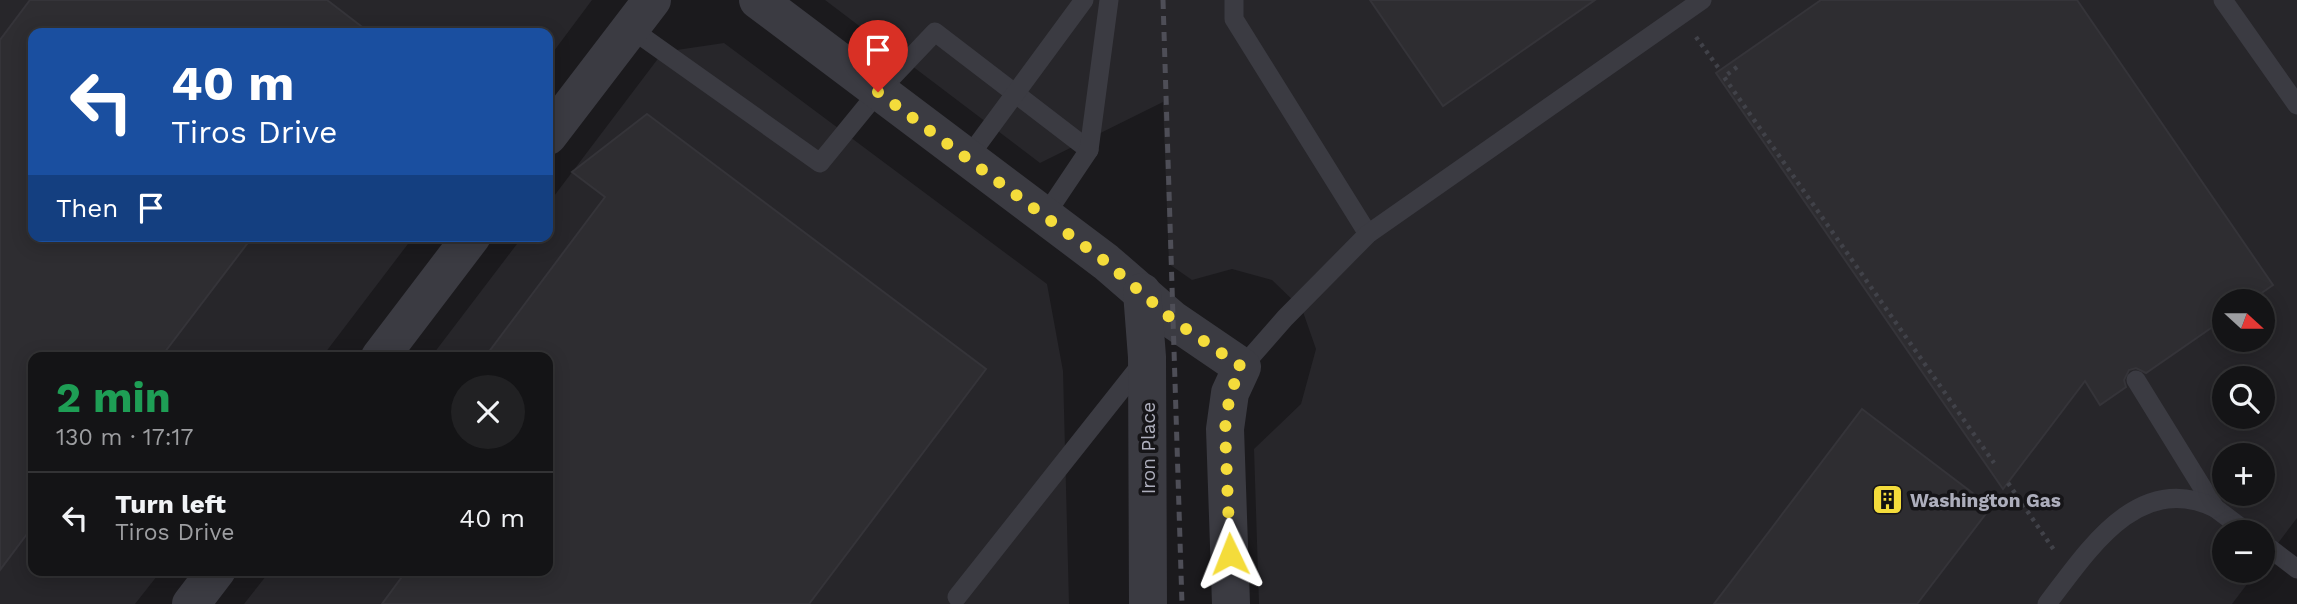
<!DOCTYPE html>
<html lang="en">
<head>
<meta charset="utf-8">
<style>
  body { margin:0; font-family:"Work Sans",sans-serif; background:#212123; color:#f1f3f6; height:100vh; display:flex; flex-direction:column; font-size:26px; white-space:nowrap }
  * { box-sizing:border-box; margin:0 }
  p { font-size:23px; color:#9d9ea1 }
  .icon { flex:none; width:38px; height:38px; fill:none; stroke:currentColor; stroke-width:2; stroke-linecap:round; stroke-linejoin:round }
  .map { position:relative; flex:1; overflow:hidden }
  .side { position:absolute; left:28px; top:352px; width:525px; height:224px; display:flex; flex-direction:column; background:#141416; border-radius:14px; box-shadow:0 4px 18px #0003,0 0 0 2px #333335 }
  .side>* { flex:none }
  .hud { position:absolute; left:28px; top:28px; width:525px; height:214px; border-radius:14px; box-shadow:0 4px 18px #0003,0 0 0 2px #333335; background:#1a4fa0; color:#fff; overflow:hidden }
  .needle { width:46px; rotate:111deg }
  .tools { position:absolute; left:2212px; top:289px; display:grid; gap:14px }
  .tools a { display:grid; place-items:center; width:63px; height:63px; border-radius:50%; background:#141416; box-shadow:0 4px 18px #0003,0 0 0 2px #333335; font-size:35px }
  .pin { position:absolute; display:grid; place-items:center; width:60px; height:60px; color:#fff; margin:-72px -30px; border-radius:50% 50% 50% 0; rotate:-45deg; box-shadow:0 0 7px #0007 }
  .pin .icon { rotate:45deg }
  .me { position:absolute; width:77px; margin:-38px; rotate:358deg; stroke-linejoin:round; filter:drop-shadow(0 0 5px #0008) }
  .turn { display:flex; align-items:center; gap:24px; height:147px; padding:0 28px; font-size:32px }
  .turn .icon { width:91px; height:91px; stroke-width:2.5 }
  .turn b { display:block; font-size:49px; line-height:60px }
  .then { display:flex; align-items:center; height:66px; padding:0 28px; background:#0003; gap:14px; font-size:26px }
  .round { display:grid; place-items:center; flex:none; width:74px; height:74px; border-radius:37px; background:#212123 }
  .headline { display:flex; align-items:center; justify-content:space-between; height:119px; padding:0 28px }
  h1 { font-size:42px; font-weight:700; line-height:52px; color:#1e9e55 }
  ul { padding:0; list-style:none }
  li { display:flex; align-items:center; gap:21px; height:91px; padding:0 28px; border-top:2px solid #333335 }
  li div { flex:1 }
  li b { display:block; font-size:26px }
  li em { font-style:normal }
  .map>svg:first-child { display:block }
  .built { fill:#27262a; fill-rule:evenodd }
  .building { fill:#2e2d31; stroke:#353439; stroke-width:2 }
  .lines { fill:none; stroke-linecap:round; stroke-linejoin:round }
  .path { stroke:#414249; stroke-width:4.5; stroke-dasharray:3.5 5; stroke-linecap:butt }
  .service { stroke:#3b3b42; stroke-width:19 }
  .minor { stroke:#3b3b42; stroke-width:38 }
  .rail { stroke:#4e4e57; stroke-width:5; stroke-dasharray:9 7; stroke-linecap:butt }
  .route { stroke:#f4dc3b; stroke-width:12; stroke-dasharray:0 21.6 }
  .labels { text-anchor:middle; stroke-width:7; stroke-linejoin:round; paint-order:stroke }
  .street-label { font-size:19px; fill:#adaebc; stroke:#161518 }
  .poi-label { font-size:19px; font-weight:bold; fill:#adaebc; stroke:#161518; text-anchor:start }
</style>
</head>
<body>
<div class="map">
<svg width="2297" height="604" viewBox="0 0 2297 604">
  <rect width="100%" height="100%" fill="#1b1a1d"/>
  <g class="built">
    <polygon points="0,0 592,0 548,59 548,33 33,33 33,236 414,236 322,357 33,357 33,570 161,571 135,604 0,604"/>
    <path d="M825 0H2297V518L2263 563V532H2224V570L2257 571 2232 604H1259L1254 449 1301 404 1316 349 1302 309 1272 280 1232 269 1192 280 1169 264 1163 102 1040 163ZM2224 301H2263V340H2224ZM2224 378H2263V416H2224ZM2224 455H2263V494H2224Z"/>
    <polygon points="724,43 1047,284 1063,371 1069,604 244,604 270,571 548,570 548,357 431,357 523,236 548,236 548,204 663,52"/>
  </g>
  <g class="building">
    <polygon points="30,0 327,0 370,33 33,33 33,236 253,236 161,357 33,357 33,526 0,570 0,40"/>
    <polygon points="1370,0 1595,0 1443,106"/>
    <polygon points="1821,0 2077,0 2273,285 2250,301 2224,301 2224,319 2146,373 2136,368 2129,370 2124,380 2126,387 2100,405 2085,381 2003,489 1716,73"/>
    <polygon points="647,114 986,369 809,604 382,604 407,570 548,570 548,357 485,357 605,197 572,172"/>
    <polygon points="1862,409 1991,507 1917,604 1714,604"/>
  </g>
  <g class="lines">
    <g class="path">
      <polyline points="1696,37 1720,70"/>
      <polyline points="1737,67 1724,77 1994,463"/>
      <polyline points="2008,483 2054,550"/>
    </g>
    <g class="service">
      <polyline points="1234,0 1234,19 1368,234"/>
      <polyline points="2223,0 2297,105"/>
      <polyline points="630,28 820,163 878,92 935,32 1089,150"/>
      <polyline points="967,159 1084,0"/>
      <polyline points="1044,217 1089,150 1109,0"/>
      <polyline points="1242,367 1285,318 1368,234 1702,0"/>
      <polyline points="2136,380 2215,508 2247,532"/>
      <polyline points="2263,543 2297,569"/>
      <polyline points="957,597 1144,361"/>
      <path d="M2047 604C2087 552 2138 470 2215 508"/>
    </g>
    <g class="minor">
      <polyline points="758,0 1106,262 1173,320 1242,367 1230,393 1225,429 1231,604"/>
      <polyline points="548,136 652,0"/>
      <polyline points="1142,292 1147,357 1148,604"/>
      <polyline points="380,357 472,236"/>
      <polyline points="191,604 217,570"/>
    </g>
    <polyline class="rail" points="1163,0 1182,604"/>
  </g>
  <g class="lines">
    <polyline class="route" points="878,92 1106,262 1173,320 1242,367 1230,393 1225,429 1230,554"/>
  </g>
  <defs>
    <symbol id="building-square" viewBox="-11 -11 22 22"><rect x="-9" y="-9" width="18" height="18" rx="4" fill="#f4dc3b" stroke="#161518"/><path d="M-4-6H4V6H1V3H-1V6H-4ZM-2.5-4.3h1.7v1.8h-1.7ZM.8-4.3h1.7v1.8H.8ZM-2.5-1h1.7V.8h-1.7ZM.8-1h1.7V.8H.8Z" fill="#111"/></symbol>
  </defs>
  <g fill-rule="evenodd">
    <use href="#building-square" x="1870" y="482" width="35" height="35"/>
  </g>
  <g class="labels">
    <g class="street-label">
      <text transform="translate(1148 448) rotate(-90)" y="7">Iron Place</text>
    </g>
    <g class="poi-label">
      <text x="1910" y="507">Washington Gas</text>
    </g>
  </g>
</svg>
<div class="tools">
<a><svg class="needle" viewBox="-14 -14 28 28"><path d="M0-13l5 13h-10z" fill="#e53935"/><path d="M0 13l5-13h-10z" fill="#9d9ea1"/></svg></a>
<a><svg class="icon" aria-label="search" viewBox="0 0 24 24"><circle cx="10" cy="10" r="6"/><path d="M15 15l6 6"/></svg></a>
<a>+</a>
<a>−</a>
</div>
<div class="pin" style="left:878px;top:92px;background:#d93025"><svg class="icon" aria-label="arrive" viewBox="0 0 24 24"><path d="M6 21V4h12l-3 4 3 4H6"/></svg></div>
<svg class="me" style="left:1230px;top:554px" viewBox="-20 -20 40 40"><path d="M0-17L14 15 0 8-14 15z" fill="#f4dc3b" stroke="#fff" stroke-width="4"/></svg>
<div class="hud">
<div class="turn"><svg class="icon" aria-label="left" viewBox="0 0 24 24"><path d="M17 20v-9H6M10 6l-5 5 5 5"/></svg><div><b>40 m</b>Tiros Drive</div></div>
<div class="then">Then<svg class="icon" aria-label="arrive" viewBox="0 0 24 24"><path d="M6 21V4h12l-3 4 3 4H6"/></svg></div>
</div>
<section class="side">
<div class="headline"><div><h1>2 min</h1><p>130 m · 17:17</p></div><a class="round"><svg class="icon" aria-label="close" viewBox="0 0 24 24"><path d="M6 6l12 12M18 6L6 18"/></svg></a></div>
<ul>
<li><svg class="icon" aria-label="left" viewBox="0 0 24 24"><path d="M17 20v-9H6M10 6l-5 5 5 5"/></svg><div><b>Turn left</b><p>Tiros Drive</p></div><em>40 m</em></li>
</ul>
</section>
</div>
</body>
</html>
